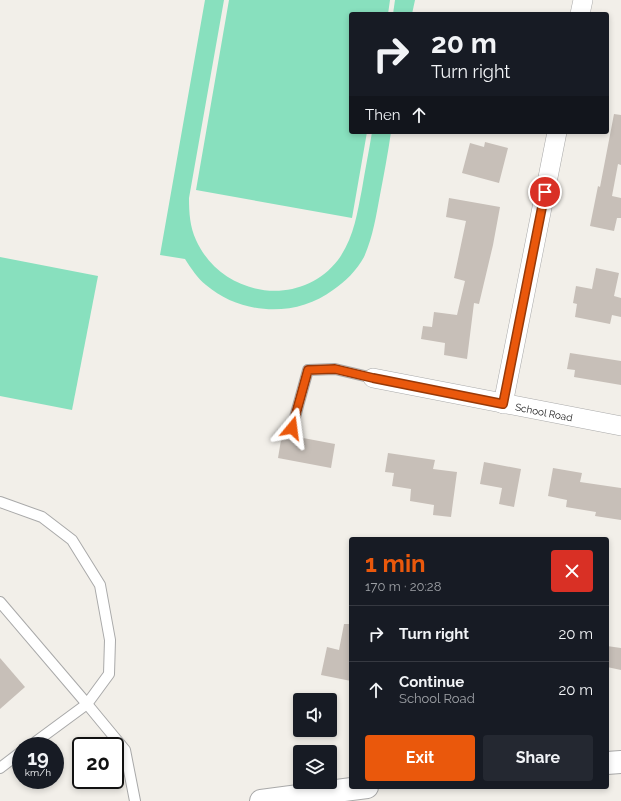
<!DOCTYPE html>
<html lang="en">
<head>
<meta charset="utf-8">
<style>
  body { margin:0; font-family:Raleway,sans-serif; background:#242831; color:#f1f3f6; height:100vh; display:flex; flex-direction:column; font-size:15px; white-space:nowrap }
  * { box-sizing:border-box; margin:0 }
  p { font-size:13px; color:#9ea1a6 }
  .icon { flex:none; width:22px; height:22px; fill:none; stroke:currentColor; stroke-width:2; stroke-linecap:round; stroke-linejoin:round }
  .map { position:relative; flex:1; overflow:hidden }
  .details { position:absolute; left:349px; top:537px; width:260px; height:252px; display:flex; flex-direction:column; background:#171b24; border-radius:4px; box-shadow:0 2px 6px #0003 }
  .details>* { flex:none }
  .hud { position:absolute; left:349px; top:12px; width:260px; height:122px; border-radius:4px; box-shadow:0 2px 6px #0003; background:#171b24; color:#f1f3f6; overflow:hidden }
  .tools { position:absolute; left:293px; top:693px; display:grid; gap:8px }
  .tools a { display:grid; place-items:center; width:44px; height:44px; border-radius:4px; background:#171b24; box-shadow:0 2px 6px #0003; font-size:20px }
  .speed { position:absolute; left:12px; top:737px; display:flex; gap:8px; font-size:20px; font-weight:700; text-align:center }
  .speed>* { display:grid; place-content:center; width:52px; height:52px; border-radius:50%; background:#171b24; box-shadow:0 2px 6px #0003; line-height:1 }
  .speed small { font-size:10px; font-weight:400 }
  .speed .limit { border:2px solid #111; border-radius:6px; background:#fff; color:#111 }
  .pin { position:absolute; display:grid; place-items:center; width:34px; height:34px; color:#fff; margin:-17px; border:2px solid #fff; border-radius:50%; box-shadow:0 1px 4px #0007 }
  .me { position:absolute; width:44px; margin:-22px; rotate:16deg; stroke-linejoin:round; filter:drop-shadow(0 0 3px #0008) }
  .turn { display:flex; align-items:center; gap:14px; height:84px; padding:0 16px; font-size:18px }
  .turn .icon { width:52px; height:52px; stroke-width:2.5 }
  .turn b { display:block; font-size:28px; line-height:34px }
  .then { display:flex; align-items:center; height:38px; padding:0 16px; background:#0003; gap:8px; font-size:15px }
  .round { display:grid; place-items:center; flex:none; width:42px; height:42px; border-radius:4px; background:#242831 }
  .head { display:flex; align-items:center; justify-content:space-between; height:68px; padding:0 16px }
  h1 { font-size:24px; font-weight:700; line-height:30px; color:#ea580c }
  .button { display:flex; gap:8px; margin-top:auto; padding:8px 16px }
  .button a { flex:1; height:46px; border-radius:4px; background:#ea580c; color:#fff; font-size:16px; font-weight:700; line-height:46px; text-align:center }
  .button a+a { background:#242831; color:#f1f3f6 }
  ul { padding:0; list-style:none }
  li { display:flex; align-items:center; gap:12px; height:56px; padding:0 16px; border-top:1px solid #363941 }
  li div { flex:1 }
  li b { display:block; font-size:15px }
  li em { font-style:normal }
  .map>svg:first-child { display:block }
  .pitch { fill:#88e0be }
  .building { fill:#c7bfb8 }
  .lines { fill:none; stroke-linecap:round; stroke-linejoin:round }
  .service-casing { stroke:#a9a9a9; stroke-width:12 }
  .minor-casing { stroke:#a9a9a9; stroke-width:20 }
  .tertiary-casing { stroke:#a9a9a9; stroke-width:24 }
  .service { stroke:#fff; stroke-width:10 }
  .minor { stroke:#fff; stroke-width:19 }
  .tertiary { stroke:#fff; stroke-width:22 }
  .route-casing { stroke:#983908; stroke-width:10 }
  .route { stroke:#ea580c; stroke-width:7 }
  .labels { text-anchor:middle; stroke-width:3.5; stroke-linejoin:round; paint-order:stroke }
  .street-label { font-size:10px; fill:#222; stroke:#fff }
</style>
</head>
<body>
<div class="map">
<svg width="621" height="801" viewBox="0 0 621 801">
  <rect width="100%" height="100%" fill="#f2efe9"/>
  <g class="pitch">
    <path d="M205 0H224L189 198C189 213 190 227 196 240 221 296 299 310 338 260 354 238 357 214 362 189 365 170 369 151 372 132H391C388 153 384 174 380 195 376 216 373 237 364 257 357 270 345 282 333 290 296 318 241 315 206 285 197 278 191 268 185 259L160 255Z"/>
    <polygon points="229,0 390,0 388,14 351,14 351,132 367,132 352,218 196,190"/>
    <polygon points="395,0 415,0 412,14 393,14"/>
    <polygon points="0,257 98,276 72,410 0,396"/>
  </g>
  <g class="building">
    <polygon points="614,114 621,115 621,165 618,164 612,196 621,198 621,218 617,218 614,231 590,226 598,186 600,187"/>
    <polygon points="485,142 508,148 499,183 462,173 470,143 484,147"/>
    <polygon points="449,198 500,207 493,245 479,304 474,303 467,359 444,355 445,343 421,339 423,326 432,327 434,312 457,315 465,281 454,278 466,221 446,217"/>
    <polygon points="596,268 619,273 614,296 621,298 621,317 612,315 610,324 575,317 577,304 573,303 576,286 592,289"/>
    <polygon points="570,353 621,361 621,385 574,377 575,370 567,369"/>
    <polygon points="282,434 335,444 331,468 278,458"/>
    <polygon points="388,453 435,460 433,469 457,472 451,517 433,515 434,505 410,501 411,489 392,486 394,473 385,472"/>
    <polygon points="484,462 521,469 514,507 499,504 502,488 480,484"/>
    <polygon points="553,468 582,473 580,482 621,488 621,520 595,516 596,512 566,507 567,500 548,496"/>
    <polygon points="344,624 351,624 351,681 321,675 327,647 339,650"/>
    <polygon points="607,646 621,648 621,670 607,667"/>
    <polygon points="0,658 25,687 0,709"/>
  </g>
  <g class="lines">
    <defs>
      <g id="service">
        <polyline points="292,428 308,370 335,369 373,378"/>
        <polyline points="0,502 42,517 72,540 100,585 110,640 109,674 87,704 0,602"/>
        <polyline points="30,746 87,704 125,750 135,801"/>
        <polyline points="0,768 21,752"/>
      </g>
      <g id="minor">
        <polyline points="580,14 583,0"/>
        <polyline points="373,378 621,426"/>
        <polyline points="503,404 557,132"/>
      </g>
      <g id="tertiary">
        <polyline points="607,763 621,762"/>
        <polyline points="261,801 367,787"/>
      </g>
    </defs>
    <use href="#service" class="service-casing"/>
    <use href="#minor" class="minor-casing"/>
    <use href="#tertiary" class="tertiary-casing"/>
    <use href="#service" class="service"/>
    <use href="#minor" class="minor"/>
    <use href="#tertiary" class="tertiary"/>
  </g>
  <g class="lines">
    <defs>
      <polyline id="route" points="292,428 308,370 335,369 373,378 503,404 545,192"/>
    </defs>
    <use href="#route" class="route-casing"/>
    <use href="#route" class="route"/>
  </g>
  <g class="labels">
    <g class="street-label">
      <text transform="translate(544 412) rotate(11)" y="4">School Road</text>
    </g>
  </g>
</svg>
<div class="tools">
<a><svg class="icon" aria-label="sound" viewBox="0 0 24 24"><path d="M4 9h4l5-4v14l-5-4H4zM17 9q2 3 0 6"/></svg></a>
<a><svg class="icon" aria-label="layers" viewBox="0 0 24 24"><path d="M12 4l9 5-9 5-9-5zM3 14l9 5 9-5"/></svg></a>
</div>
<div class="speed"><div>19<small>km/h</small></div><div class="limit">20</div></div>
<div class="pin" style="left:545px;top:192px;background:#d93025"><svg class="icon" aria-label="arrive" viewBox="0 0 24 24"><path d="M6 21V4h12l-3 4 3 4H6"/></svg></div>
<svg class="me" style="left:292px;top:428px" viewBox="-20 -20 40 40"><path d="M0-17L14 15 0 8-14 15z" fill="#ea580c" stroke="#fff" stroke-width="4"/></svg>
<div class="hud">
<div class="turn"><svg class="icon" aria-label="right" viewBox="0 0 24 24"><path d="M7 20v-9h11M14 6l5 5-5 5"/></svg><div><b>20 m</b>Turn right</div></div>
<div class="then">Then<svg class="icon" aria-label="ahead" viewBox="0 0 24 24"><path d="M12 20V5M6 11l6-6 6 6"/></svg></div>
</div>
<section class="details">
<div class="head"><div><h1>1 min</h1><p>170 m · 20:28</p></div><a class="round" style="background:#d93025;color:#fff"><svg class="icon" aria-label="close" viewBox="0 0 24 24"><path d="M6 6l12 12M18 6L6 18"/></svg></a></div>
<ul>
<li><svg class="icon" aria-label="right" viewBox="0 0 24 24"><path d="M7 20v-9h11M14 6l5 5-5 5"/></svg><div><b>Turn right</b></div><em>20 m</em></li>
<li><svg class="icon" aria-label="ahead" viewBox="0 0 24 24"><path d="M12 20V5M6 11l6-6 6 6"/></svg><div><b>Continue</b><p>School Road</p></div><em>20 m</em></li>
</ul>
<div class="button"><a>Exit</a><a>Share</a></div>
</section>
</div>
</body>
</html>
